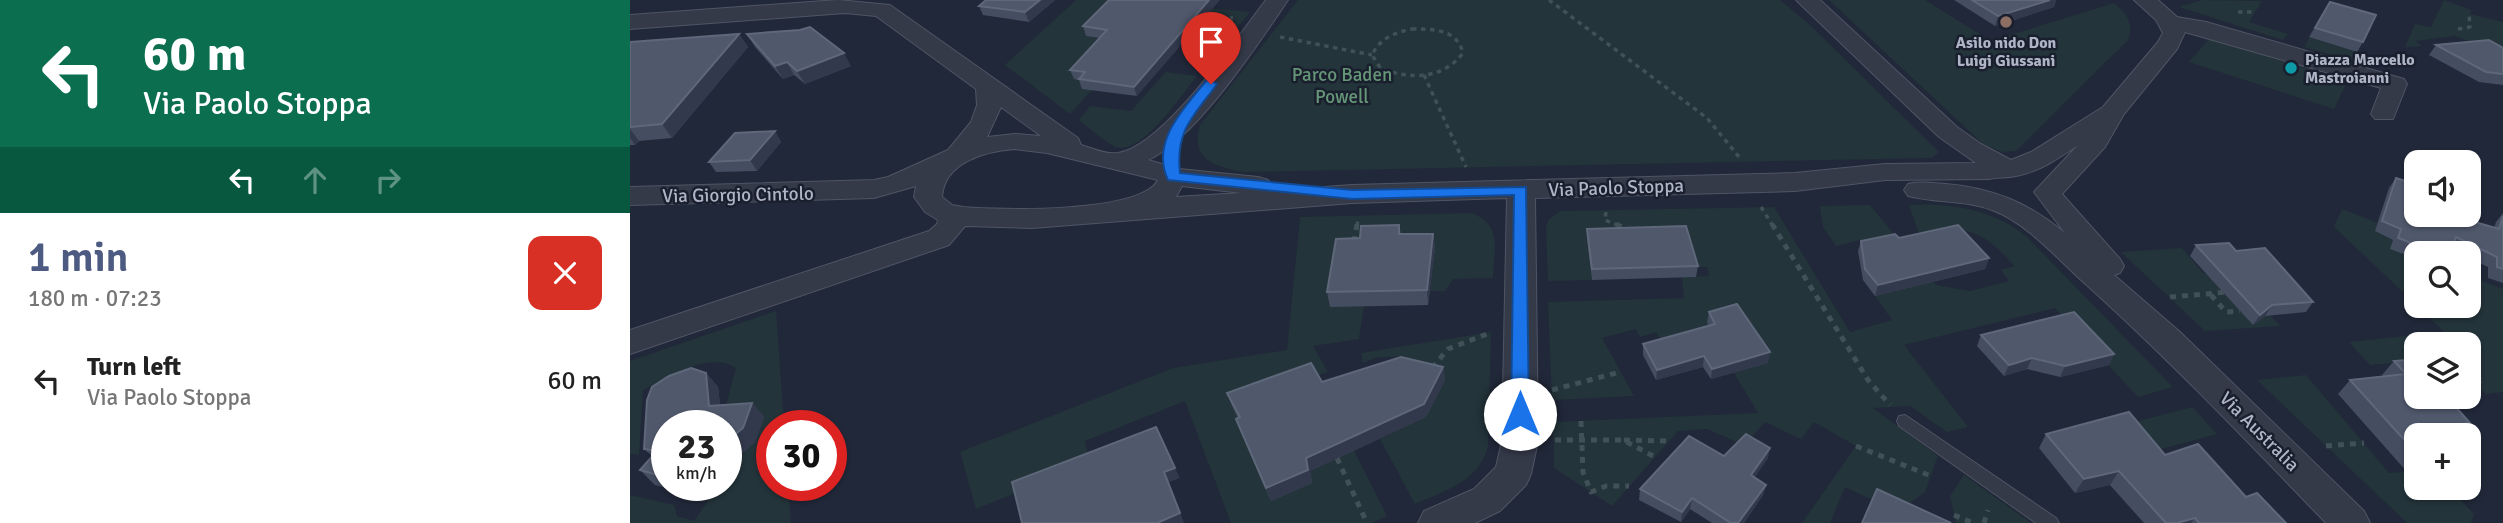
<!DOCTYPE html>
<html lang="en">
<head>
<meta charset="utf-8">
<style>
  body { margin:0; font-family:Signika,sans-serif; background:#f2f2f2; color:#222; height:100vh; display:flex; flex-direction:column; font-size:26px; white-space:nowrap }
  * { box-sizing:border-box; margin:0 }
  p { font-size:23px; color:#767676 }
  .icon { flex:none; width:38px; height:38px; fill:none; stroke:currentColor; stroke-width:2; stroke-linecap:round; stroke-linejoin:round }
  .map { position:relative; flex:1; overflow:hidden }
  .drawer { display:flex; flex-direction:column; background:#fff; width:630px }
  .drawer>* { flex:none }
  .hud { background:#0b6e4f; color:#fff; overflow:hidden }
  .tools { position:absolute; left:1774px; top:150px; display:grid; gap:14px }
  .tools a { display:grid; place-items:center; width:77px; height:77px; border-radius:14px; background:#fff; box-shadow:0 2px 5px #0004; font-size:35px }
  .speed { position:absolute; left:21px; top:410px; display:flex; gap:14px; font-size:35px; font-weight:700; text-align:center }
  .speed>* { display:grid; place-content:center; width:91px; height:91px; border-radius:50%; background:#fff; box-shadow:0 2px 5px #0004; line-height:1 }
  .speed small { font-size:18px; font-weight:400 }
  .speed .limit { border:10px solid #d22; background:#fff; color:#111 }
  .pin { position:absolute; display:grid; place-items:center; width:60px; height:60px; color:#fff; margin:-72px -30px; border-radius:50% 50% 50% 0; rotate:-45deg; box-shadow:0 0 7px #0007 }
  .pin .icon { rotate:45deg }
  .me { position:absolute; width:77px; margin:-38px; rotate:0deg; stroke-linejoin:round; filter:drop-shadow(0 0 5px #0008) }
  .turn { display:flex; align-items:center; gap:24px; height:147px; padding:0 28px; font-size:32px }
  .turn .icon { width:91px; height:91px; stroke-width:2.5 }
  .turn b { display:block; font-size:49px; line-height:60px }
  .lanes { display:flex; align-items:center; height:66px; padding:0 28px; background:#0003; justify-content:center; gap:35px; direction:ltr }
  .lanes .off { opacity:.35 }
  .round { display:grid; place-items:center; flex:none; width:74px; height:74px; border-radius:14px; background:#f2f2f2 }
  .headline { display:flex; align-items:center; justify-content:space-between; height:119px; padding:0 28px }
  h1 { font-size:42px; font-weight:600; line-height:52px; color:#4d5a82 }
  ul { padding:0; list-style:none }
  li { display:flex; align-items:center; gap:21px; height:98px; padding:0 28px }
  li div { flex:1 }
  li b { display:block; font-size:26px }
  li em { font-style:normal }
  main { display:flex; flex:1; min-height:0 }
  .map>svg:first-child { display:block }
  .green { fill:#23343a }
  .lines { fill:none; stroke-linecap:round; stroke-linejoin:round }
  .service-casing { stroke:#4f5564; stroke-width:2 }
  .minor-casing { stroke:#4f5564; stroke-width:2 }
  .path-far1 { stroke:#415157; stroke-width:3.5; stroke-dasharray:4.5 4.5; stroke-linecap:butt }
  .path { stroke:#415157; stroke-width:5; stroke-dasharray:6 6; stroke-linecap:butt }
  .service { fill:#353a49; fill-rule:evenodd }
  .minor { fill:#353a49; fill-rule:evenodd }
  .wall { fill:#454d61 }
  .shaded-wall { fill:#32394c }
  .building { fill:#50586c; stroke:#5f677a; stroke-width:2 }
  .route { fill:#1a73e8; stroke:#114b97; stroke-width:2 }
  .education-dot { fill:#8d6e63; stroke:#1a1f2e; stroke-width:2.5 }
  .culture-dot { fill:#0f9aa8; stroke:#1a1f2e; stroke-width:2.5 }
  .labels { text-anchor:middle; stroke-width:5; stroke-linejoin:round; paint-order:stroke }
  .far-poi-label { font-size:16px; font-weight:bold; fill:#afb5c6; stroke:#1a1f2e }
  .park-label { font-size:19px; fill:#669678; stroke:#1a1f2e }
  .street-label { font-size:19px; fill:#afb5c6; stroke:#1a1f2e }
</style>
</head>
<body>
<main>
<section class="drawer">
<div class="hud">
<div class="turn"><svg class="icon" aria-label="left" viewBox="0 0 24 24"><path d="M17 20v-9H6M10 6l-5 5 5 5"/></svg><div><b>60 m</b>Via Paolo Stoppa</div></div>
<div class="lanes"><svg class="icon" aria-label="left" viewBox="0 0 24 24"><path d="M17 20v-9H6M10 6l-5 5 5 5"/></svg><svg class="icon off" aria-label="ahead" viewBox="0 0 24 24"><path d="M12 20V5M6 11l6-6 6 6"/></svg><svg class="icon off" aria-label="right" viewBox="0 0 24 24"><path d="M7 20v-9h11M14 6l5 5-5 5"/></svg></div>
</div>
<div class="headline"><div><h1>1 min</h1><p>180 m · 07:23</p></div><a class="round" style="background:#d93025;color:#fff"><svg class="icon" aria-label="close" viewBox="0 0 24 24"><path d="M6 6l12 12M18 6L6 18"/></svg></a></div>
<ul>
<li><svg class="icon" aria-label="left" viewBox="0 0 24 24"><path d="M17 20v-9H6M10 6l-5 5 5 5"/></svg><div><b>Turn left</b><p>Via Paolo Stoppa</p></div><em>60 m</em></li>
</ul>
</section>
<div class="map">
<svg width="1873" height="523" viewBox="0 0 1873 523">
  <rect width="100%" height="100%" fill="#212839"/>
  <g class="green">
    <polygon points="446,0 501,0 620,12 593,45 553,40 478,39 453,88 462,90 440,114 375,65"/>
    <path d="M668 0H1150L1180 25 1309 152 1301 158 613 172C585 166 560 160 570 125Z"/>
    <path d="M1199 0H1295L1361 41 1484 3C1496 13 1505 24 1498 40L1386 151 1372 152 1353 144Z"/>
    <polygon points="1572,0 1632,1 1619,22 1658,34 1653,40 1549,7"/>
    <polygon points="1814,0 1841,10 1840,14 1873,22 1873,54 1825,36 1786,41 1792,46 1775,47 1785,24 1801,27"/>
    <polygon points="1682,33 1691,41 1727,52 1723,61 1674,47"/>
    <polygon points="1580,38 1705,78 1715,86 1704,109 1559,62"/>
    <path d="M536 72 567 76C552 94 510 159 484 146 472 140 460 128 449 120L460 106 501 111Z"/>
    <path d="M1240 205 1306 285 1340 291 1379 281 1371 270 1384 266C1351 228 1338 226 1289 234L1279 205C1322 203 1362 209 1396 236L1543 387 1508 397 1425 308 1274 345 1338 427 1317 432 1280 406 1243 408 1308 456 1295 492 1268 512 1215 487 1200 523H1172L1226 446 1184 422 1171 439 1135 422 1114 445 1077 429 1048 431 982 506 924 468 923 422 1128 413 1104 373 1138 363 1083 334 1036 348 1026 332 1010 337 1006 329 972 338 1004 396 922 400 918 302 1054 298 1052 277 1079 276 1077 267 1052 268 958 239 962 280 918 281 916 226 919 219 931 211 1144 207 1220 332 1262 320 1245 296 1296 283 1237 250 1230 240 1206 246 1193 227 1190 206Z"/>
    <polygon points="1712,209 1748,223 1745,231 1763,240 1761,249 1787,259 1787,305 1704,227"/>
    <path d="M842 213C873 226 864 248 863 278L823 279 815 291H800L805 249 700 306H734L729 339 683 346 698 372 685 376 680 471 706 459V415L757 516 742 523H601L555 401 455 441 460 463 346 509 330 452 543 368 657 350 670 217Z"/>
    <polygon points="1552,248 1573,273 1601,272 1650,326 1575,331 1491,252"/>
    <polygon points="1839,276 1873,289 1873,392 1856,394 1839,378 1839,345 1787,345 1787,361 1740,365 1719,342 1814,332 1788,306 1839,306"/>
    <path d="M146 311 154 425H142V485H158L161 523H0V495L44 505 47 516 64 521 89 485H96C96 465 111 454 125 442L92 420 106 368C80 350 37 378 13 390L9 455 0 454V361Z"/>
    <path d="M861 332 858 447C847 483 816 490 785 504L750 439 796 417 801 407 796 394 813 387 807 378 773 370 775 356 745 358 733 363 731 353Z"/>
    <polygon points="1676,375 1759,473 1787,471 1787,488 1819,488 1844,514 1841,523 1777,523 1627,380"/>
    <polygon points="1562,407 1587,434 1513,454 1490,426"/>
    <polygon points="1334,475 1401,523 1326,523 1320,496"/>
  </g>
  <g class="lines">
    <defs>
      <polygon id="service" points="1275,415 1426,518 1429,523 1406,523 1269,426 1267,421 1269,416"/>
      <path id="minor" d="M208 0 260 5 448 138 451 145C462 148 476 155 488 153 533 147 608 36 636 0H658C628 44 566 139 518 160L549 169 628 177 638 180 642 186 639 191 722 185 1165 173 1255 164 1346 163 1309 137 1166 0H1190L1327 127 1351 144 1381 160 1401 152 1473 107 1528 42 1533 33 1526 20 1504 0H1528L1547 17 1576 22 1774 79 1777 84 1763 119H1745L1741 114 1751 88 1555 32 1547 49 1494 114 1475 147 1432 194 1490 259 1494 266 1490 273 1484 275 1550 332 1734 511 1740 523H1696C1616 440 1536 356 1450 279 1424 255 1395 222 1362 210 1335 200 1306 203 1278 196L1274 190 1278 184C1291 181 1303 183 1316 184 1363 188 1399 203 1435 233L1404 192 1448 145C1429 158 1409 172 1386 176 1376 178 1369 177 1359 179L1255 180 1165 191 905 198 908 441 901 474 896 485 870 511 845 523H788L794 511 844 489 866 467 872 441 877 198 722 203 402 228 335 226 319 245 0 354V330L299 231 307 224 308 220 295 212 284 197 286 186 244 198 0 205V187L244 180 258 177 318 150 341 122 347 105 346 89 246 16 215 13 0 29V15ZM371 107 411 136 385 134 357 137ZM385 149 417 153 528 180C510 214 369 210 333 207L322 205 312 197C314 162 356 151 385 149ZM552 186 611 193 546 197Z"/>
    </defs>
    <use href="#service" class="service-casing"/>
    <use href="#minor" class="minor-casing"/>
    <g class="path-far1">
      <polyline points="919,0 1077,118 1110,158"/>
      <polyline points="1608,12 1625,12"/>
      <polyline points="573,15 603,18"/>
      <path d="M782 29C803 29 827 29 833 53 812 80 781 79 751 69L742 55C750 38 764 33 782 29Z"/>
      <polyline points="1828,29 1840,27 1839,14"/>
      <polyline points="650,37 742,55"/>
      <polyline points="794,75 836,167"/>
      <polyline points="1131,207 1143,226"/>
      <polyline points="976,212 975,220 990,226"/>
      <polyline points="727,226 728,220"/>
    </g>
    <g class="path">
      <polyline points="986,224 997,229"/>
      <polyline points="1142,224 1238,380 1260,405"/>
      <polyline points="724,242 727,224"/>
      <polyline points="1581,295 1596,312 1610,311"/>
      <polyline points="1540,297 1598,292"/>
      <polyline points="802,368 818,349 857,334"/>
      <polyline points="922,390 990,372"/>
      <polyline points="951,421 953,472 961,492 976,486 999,486"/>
      <polyline points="925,440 993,440 1025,457"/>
      <polyline points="994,440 1038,441"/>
      <polyline points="1226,446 1301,476"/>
      <polyline points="1696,446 1734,443"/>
      <polyline points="707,458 737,523"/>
      <polyline points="1324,515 1343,523"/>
      <polyline points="1354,523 1358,510"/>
    </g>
    <use href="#service" class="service"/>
    <use href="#minor" class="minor"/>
  </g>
  <g class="wall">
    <polygon points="356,0 425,0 399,22 353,15 349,6"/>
    <polygon points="479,0 507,96 452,89 449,80 444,79 440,70 470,38 456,36 453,26"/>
    <polygon points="1324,0 1426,0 1424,7 1365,26"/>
    <polygon points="1700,2 1733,42 1727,52 1679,37"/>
    <polygon points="109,34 118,47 42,138 9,141 5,145 0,145 0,42"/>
    <polygon points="117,34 221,66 175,84 164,75 153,79 125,47"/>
    <polygon points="1806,45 1873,48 1873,85 1849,82 1799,55"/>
    <polygon points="145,131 151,142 127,171 86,172 79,162"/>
    <polygon points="1766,178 1787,215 1864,228 1866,222 1873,213 1873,283 1858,278 1858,267 1839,258 1839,254 1830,254 1821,249 1820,254 1787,254 1787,259 1760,249 1763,240 1745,231 1759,188"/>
    <polygon points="769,225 771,234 803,234 805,248 798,305 700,307 697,292 730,238"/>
    <polygon points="957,229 1068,266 1066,277 962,280 957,239"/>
    <polygon points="1269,238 1359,258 1355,269 1245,296 1233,280 1228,251 1231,241"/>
    <polygon points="1566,245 1606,251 1683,302 1676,312 1635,316 1623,325 1560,256"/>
    <polygon points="1079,312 1138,363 1081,379 1073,367 1026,380 1013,355 1013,344 1079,325 1077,323"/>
    <polygon points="1351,335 1484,354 1479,365 1430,377 1397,369 1374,376 1347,346"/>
    <polygon points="1787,359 1787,397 1825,397 1818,398 1840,423 1828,436 1787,436 1787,471 1778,473 1708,394 1720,380 1753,376 1752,375 1764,361"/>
    <polygon points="813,367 815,380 796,417 680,471 682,483 641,501 611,432 606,419 608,418 602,406 597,393 692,382"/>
    <polygon points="61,368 76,373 88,387 90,405 122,403 134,417 125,442 108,457 96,474 96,425 37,425 37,485 80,485 77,487 52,492 25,485 10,470 22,456 14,449 17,400 22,387 39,376"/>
    <polygon points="1839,370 1850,382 1839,393"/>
    <polygon points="1416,434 1535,455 1616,497 1656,523 1514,523 1480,485 1445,493 1409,448"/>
    <polygon points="1094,456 1138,458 1124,477 1136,485 1133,495 1114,523 1082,523 1060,509 1051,522 1009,500 1010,489"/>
  </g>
  <g class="shaded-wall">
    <polygon points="410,0 425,0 399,22 395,12"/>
    <polygon points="579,0 590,0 507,96 504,87"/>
    <polygon points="1420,0 1426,0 1424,7 1365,26 1368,16"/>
    <polygon points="109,34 118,47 42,138 32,124"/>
    <polygon points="214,53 221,66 175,84 167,71"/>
    <polygon points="157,62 164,75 153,79 145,66"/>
    <polygon points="0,129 9,141 5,145 0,138"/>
    <polygon points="145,131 151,142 127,171 120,160"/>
    <polygon points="803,234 805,248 798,305 797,290"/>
    <polygon points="1359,258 1355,269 1245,296 1248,285"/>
    <polygon points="1642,305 1635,316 1623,325 1630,315"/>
    <polygon points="1140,352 1138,363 1081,379 1082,369"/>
    <polygon points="1484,354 1479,365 1430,377 1435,366"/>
    <polygon points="1074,356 1073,367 1026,380 1027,370"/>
    <polygon points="1402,358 1397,369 1374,376 1379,365"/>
    <polygon points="813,367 815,380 796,417 680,471 682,483 641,501 636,488 676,458"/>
    <polygon points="76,373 88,387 92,420 79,406"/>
    <polygon points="122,403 134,417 125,442 108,457 96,474 96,442"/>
    <polygon points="1140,448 1138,458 1119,486 1121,475"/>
    <polygon points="545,468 550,478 539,482 554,523 527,523 534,472"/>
    <polygon points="1489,471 1480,485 1445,493 1454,479"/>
    <polygon points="45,485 80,485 77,487 52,492"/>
    <polygon points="1136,485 1133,495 1114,523 1108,523"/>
    <polygon points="1062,498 1060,509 1051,522 1052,512"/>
    <polygon points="1565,518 1561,523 1547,523"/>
  </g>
  <g class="building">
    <polygon points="356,0 410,0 395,12 349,6"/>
    <polygon points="479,0 579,0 504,87 449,79 455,72 440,70 477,30 453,26"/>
    <polygon points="1342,0 1420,0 1368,16"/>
    <polygon points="1700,2 1746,15 1733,42 1685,28"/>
    <polygon points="180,27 214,53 167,71 157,62 145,66 117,34 170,30"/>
    <polygon points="109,34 32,124 0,127 0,42"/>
    <polygon points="1859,40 1873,48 1873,74 1856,72 1806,45"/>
    <polygon points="145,131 120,160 79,162 105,133"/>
    <polygon points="1766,178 1787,185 1787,215 1821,215 1869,229 1873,216 1873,269 1867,267 1867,257 1826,237 1820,254 1809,254 1768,238 1771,229 1752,221"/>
    <polygon points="769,225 769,234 803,234 797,290 697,292 706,239 730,238 731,226"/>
    <polygon points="1328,225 1359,258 1248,285 1235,269 1231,241 1265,234 1269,238"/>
    <polygon points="1056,226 1068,266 962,269 957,229"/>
    <polygon points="1599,243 1606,251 1635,248 1683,302 1642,305 1630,315 1566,245"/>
    <polygon points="1107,304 1140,352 1082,369 1074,356 1027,370 1013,344 1085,324 1079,312"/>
    <polygon points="1444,312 1484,354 1435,366 1402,358 1379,365 1351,335"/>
    <polygon points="771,357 813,367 794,404 676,458 678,470 636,488 606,419 610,417 597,393 681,363 692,382"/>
    <polygon points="1787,359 1787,397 1817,397 1840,423 1810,427 1818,436 1787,436 1787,454 1720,380 1776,374 1764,361"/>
    <polygon points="61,368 76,373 79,406 122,403 113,428 96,442 96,425 37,425 37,478 10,470 27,451 14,449 17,400 22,387 39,376"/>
    <polygon points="1839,370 1850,382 1839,383"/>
    <polygon points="1499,412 1535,455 1568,444 1616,497 1627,493 1656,523 1569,523 1565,518 1547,523 1536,523 1489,471 1454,479 1416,434"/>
    <polygon points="526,427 545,468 534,472 550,513 527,523 392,523 382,482"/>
    <polygon points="1116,434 1140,448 1121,475 1136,485 1108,523 1101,523 1062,498 1052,512 1010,489 1059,436 1094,456"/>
    <polygon points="1247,489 1321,523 1232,523"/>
  </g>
  <path class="route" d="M581 80 587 84C564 116 545 130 550 173L722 190 896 187 899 414 896 419 890 421 881 414 884 195 722 199 538 180C520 142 554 108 576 81Z"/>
  <circle class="education-dot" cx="1376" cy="22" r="7"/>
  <circle class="culture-dot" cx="1661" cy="68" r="7"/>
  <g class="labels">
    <g class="far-poi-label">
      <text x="1376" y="48">Asilo nido Don<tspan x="1376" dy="18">Luigi Giussani</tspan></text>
      <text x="1675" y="65" text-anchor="start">Piazza Marcello<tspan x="1675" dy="18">Mastroianni</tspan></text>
    </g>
    <g class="park-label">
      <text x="712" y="81">Parco Baden<tspan x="712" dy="22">Powell</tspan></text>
    </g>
    <g class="street-label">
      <text transform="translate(986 187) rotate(-2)" y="7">Via Paolo Stoppa</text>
      <text transform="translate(108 194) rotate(-1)" y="7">Via Giorgio Cintolo</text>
      <text transform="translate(1630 431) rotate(45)" y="7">Via Australia</text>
    </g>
  </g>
</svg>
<div class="tools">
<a><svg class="icon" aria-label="sound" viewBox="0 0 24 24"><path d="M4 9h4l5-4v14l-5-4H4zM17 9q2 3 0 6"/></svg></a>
<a><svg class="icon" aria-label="search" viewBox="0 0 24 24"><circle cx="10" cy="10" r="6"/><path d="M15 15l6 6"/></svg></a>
<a><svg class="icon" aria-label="layers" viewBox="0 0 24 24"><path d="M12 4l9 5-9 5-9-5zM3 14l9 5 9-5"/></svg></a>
<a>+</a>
</div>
<div class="speed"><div>23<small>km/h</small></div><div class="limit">30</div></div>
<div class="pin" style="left:581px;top:84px;background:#d93025"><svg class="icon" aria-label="arrive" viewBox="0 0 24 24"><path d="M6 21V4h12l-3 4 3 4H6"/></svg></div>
<svg class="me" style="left:890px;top:414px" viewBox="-20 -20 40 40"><circle r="19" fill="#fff"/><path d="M0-13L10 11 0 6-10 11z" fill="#1a73e8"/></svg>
</div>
</main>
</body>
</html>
